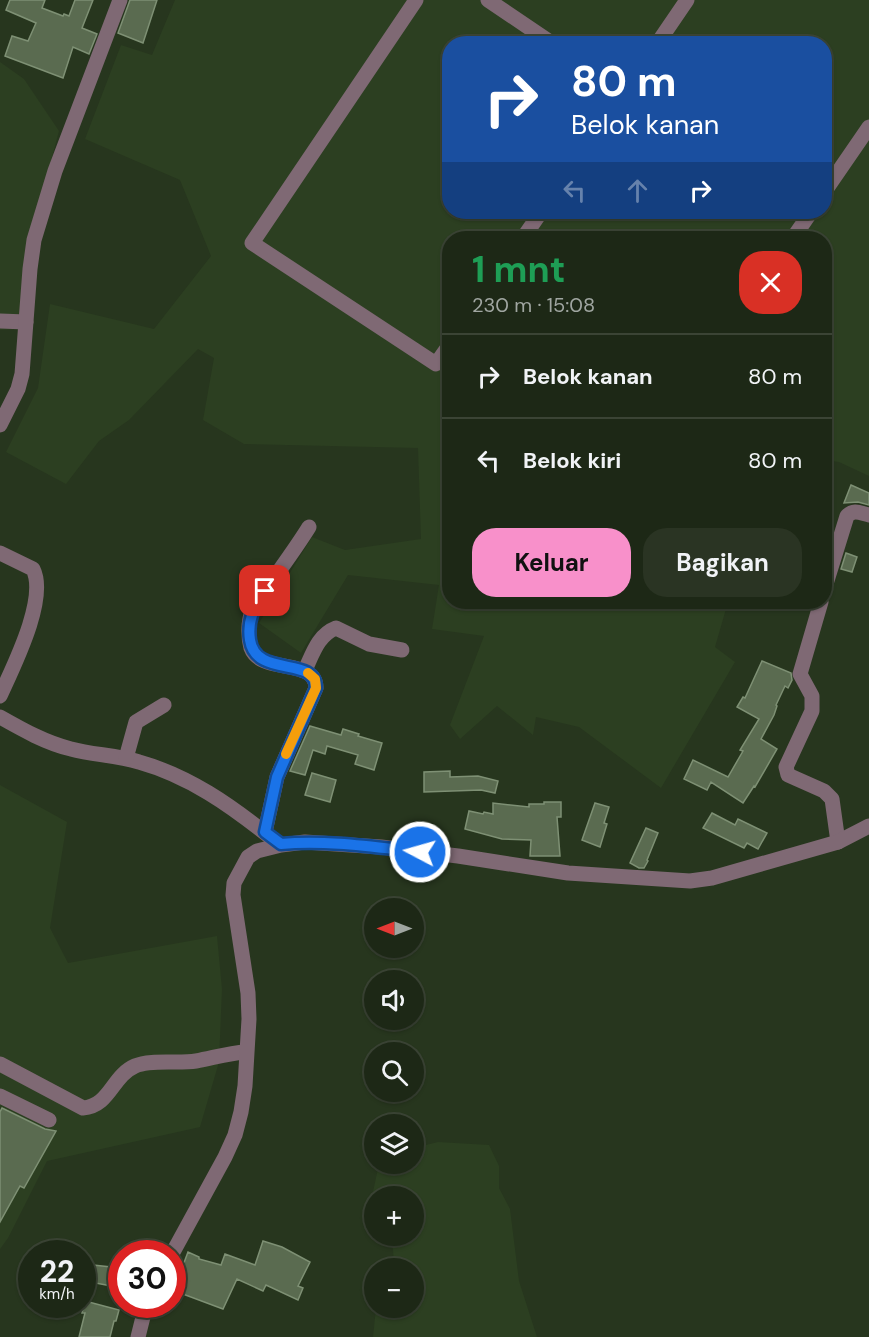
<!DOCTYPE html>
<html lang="id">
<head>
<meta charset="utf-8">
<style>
  body { margin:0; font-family:"DM Sans",sans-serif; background:#2a3423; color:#f1f3f6; height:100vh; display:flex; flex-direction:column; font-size:22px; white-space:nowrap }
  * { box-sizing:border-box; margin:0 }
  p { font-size:20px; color:#a0a6a1 }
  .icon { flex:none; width:33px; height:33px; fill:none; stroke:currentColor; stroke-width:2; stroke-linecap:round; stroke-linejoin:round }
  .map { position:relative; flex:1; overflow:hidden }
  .sheet { position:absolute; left:442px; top:231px; width:390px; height:378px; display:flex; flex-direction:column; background:#1d2816; border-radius:24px; box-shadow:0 2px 4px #0004,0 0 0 2px #3b4435 }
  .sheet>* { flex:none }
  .hud { position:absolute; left:442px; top:36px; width:390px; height:183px; border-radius:24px; box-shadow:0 2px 4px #0004,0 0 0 2px #3b4435; background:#1a4fa0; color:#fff; overflow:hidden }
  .needle { width:39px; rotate:270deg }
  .tools { position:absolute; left:364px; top:898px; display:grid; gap:12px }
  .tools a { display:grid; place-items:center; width:60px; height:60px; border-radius:50%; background:#1d2816; box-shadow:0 2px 4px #0004,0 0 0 2px #3b4435; font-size:30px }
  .speed { position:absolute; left:18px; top:1240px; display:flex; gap:12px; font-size:30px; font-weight:700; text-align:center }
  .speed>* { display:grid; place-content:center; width:78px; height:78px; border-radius:50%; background:#1d2816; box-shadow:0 2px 4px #0004,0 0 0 2px #3b4435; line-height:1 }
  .speed small { font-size:15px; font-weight:400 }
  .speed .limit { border:9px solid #d22; background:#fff; color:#111 }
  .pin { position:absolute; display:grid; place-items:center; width:51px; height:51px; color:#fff; margin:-26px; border-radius:12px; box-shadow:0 3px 9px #0006 }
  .me { position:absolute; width:66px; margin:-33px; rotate:276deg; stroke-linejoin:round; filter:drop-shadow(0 0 4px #0008) }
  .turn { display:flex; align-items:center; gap:21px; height:126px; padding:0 30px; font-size:27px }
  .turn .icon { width:78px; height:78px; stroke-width:2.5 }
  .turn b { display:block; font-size:42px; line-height:51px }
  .lanes { display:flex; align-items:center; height:57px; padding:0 30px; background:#0003; justify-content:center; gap:30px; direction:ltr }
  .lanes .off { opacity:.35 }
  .round { display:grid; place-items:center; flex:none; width:63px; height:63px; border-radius:24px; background:#2a3423 }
  .summary { display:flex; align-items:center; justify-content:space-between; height:102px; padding:0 30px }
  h1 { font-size:36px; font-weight:700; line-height:45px; color:#1e9e55 }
  .cta { display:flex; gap:12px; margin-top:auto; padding:12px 30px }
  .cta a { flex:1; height:69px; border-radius:24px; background:#f890ca; color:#111; font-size:24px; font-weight:700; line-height:69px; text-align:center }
  .cta a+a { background:#2a3423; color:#f1f3f6 }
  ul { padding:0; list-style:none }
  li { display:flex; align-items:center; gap:18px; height:84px; padding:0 30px; border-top:2px solid #3b4435 }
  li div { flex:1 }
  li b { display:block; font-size:22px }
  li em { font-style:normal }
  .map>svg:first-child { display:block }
  .built { fill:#2c3f21; fill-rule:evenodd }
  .building { fill:#5a6b50; stroke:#7e9074; stroke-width:1.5 }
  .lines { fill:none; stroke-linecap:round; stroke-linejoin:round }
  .minor { stroke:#7f6974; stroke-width:15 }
  .route-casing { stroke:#114b97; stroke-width:15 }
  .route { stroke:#1a73e8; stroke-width:10 }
  .slow { stroke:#f59e0b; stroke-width:10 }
</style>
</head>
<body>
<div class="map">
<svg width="869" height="1337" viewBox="0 0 869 1337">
  <rect width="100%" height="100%" fill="#27361e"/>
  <g class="built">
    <path d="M175 0H869V476L839 462 825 460V238H450V602H728L715 647 735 662 661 788 579 727 536 717 533 735 497 706 460 739 450 725 484 636 432 629 439 585 348 575 301 653 259 623 312 537 345 550 421 539 418 448 244 444 203 420 214 358 198 349 129 420 99 441 66 484 6 452 38 388 50 304 154 329 211 256 180 180 85 139 121 45 152 55ZM450 44H825V212H450Z"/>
    <polygon points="0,62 24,79 59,131 28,248 24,329 0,330"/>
    <polygon points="0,785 67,822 50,928 68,963 217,936 222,989 219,1062 200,1127 47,1161 8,1238 0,1249"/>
    <polygon points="438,1142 489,1145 499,1166 499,1188 510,1209 519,1281 537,1337 373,1337 376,1308 414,1308 414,1269 394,1269 393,1249 387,1236 414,1236 414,1197 375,1197 375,1209 371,1201 379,1164 414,1164 414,1148"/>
  </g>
  <g class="building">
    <polygon points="10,0 45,0 42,8 63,16 64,14 69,16 75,0 93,0 82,28 97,34 89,54 73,47 63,78 5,56 12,36 28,41 36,23 6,10"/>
    <polygon points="130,0 157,0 143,43 118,33"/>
    <polygon points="851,485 869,493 869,505 858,502 844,503"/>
    <polygon points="846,553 857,557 852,572 841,569"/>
    <polygon points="762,661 791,673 792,680 788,688 785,686 776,705 777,706 774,715 761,739 777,749 755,787 754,786 743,803 711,782 707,790 684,779 693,760 728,777 743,751 740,750 759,719 737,707 743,697 745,698"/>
    <polygon points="310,726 341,735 343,729 359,734 358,736 382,743 374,770 355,764 358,755 327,746 325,754 313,750 305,775 290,771"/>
    <polygon points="450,771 450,777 478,776 498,781 495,793 481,790 424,792 424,772"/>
    <polygon points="312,773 336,780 330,802 305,795"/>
    <polygon points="544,802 561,802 561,817 557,817 560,856 530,856 531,840 502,839 465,829 469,811 483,814 484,812 493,814 493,803 529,807 529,804 544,804"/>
    <polygon points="595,803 609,807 604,823 607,824 600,847 582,840"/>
    <polygon points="712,813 735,825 738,819 767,833 758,849 747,843 744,848 703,828"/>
    <polygon points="646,828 658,833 647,860 648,861 644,868 639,868 630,863"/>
    <polygon points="2,1108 45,1129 56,1131 24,1188 20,1186 0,1222 0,1112"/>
    <polygon points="263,1241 282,1247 310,1262 298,1286 303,1288 298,1300 266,1285 263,1291 237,1279 223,1309 172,1290 172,1271 176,1264 182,1268 188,1252 199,1257 199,1259 221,1265 225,1254 255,1265"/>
    <polygon points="93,1265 120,1268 119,1275 122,1276 122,1288 90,1282"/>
    <polygon points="85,1301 119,1310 116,1321 114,1321 110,1337 79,1337 85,1313 82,1313"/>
  </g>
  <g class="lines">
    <g class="minor">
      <polyline points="416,0 252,243 436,364 450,344"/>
      <polyline points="488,0 553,44"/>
      <polyline points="657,44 687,0"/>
      <polyline points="825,191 869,127"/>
      <polyline points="523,238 541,212"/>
      <polyline points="793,238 811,212"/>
      <polyline points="0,321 26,322"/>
      <polyline points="0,425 18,389 22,374 30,269 34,240 55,171 120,0"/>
      <path d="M0 553 33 569C48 599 13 667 0 696"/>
      <path d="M825 587 847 516C854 509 860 513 869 515"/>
      <polyline points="821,602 800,674 812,696 812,711 786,767 788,775 824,791 832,799 838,842"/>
      <path d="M305 670C313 653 318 635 336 628L369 644 402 650"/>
      <path d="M0 717C23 730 46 743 71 749 93 755 117 755 139 762 189 776 230 805 270 837"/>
      <polyline points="126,758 136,722 164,705"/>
      <path d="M265 832 277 777 316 688C316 657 261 675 251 648 248 637 248 622 252 611 256 603 262 596 267 588 281 568 296 548 309 527"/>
      <path d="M0 1064 83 1108C110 1106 112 1076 135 1066 151 1059 178 1064 196 1061 213 1058 228 1053 246 1052"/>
      <polyline points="0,1096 49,1120"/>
      <polyline points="172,1254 225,1157 235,1135 241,1112 245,1086 249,1019 248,993 233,895 234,883 248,857 257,851 281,845 305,842 381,847 458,856 568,873 690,881 712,878 838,842 869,826"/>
      <polyline points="138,1337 146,1305"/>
    </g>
  </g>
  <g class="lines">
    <defs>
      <path id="route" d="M265 591C254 608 247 620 250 640 256 679 316 655 316 688L277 777 265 832 281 844C327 840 373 847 420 852"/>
    </defs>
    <use href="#route" class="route-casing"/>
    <use href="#route" class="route"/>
    <polyline class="slow" points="286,754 316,688 315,679 308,673"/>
  </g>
</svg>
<div class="tools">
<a><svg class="needle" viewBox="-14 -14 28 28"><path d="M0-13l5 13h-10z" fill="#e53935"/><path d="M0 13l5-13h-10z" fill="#a0a6a1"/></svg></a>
<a><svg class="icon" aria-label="sound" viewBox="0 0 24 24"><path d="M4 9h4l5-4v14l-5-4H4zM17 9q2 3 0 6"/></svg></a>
<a><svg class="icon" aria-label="search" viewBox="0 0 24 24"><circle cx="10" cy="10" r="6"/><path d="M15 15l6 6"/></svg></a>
<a><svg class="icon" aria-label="layers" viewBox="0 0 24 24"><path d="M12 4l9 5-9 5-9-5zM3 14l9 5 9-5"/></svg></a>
<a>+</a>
<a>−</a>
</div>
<div class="speed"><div>22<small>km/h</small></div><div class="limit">30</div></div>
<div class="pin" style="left:265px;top:591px;background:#d93025"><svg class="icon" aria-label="arrive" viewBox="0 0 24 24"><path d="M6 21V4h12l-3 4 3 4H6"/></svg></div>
<svg class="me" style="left:420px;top:852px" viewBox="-20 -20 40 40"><circle r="17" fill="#1a73e8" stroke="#fff" stroke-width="3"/><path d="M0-11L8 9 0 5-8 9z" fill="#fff"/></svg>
<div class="hud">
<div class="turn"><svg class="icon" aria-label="right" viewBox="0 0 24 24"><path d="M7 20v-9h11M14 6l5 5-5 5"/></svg><div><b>80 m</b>Belok kanan</div></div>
<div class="lanes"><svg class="icon off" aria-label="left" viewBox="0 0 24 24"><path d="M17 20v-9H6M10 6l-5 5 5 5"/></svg><svg class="icon off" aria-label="ahead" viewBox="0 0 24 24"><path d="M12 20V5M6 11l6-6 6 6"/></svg><svg class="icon" aria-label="right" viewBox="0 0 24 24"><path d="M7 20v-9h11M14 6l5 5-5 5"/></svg></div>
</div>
<section class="sheet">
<div class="summary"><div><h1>1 mnt</h1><p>230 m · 15:08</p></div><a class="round" style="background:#d93025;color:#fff"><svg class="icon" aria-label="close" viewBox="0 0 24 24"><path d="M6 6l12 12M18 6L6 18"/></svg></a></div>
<ul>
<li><svg class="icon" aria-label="right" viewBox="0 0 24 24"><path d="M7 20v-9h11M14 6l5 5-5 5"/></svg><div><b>Belok kanan</b></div><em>80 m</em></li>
<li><svg class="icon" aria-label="left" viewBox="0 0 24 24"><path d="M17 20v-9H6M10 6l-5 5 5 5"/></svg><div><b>Belok kiri</b></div><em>80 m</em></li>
</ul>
<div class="cta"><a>Keluar</a><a>Bagikan</a></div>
</section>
</div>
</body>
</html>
